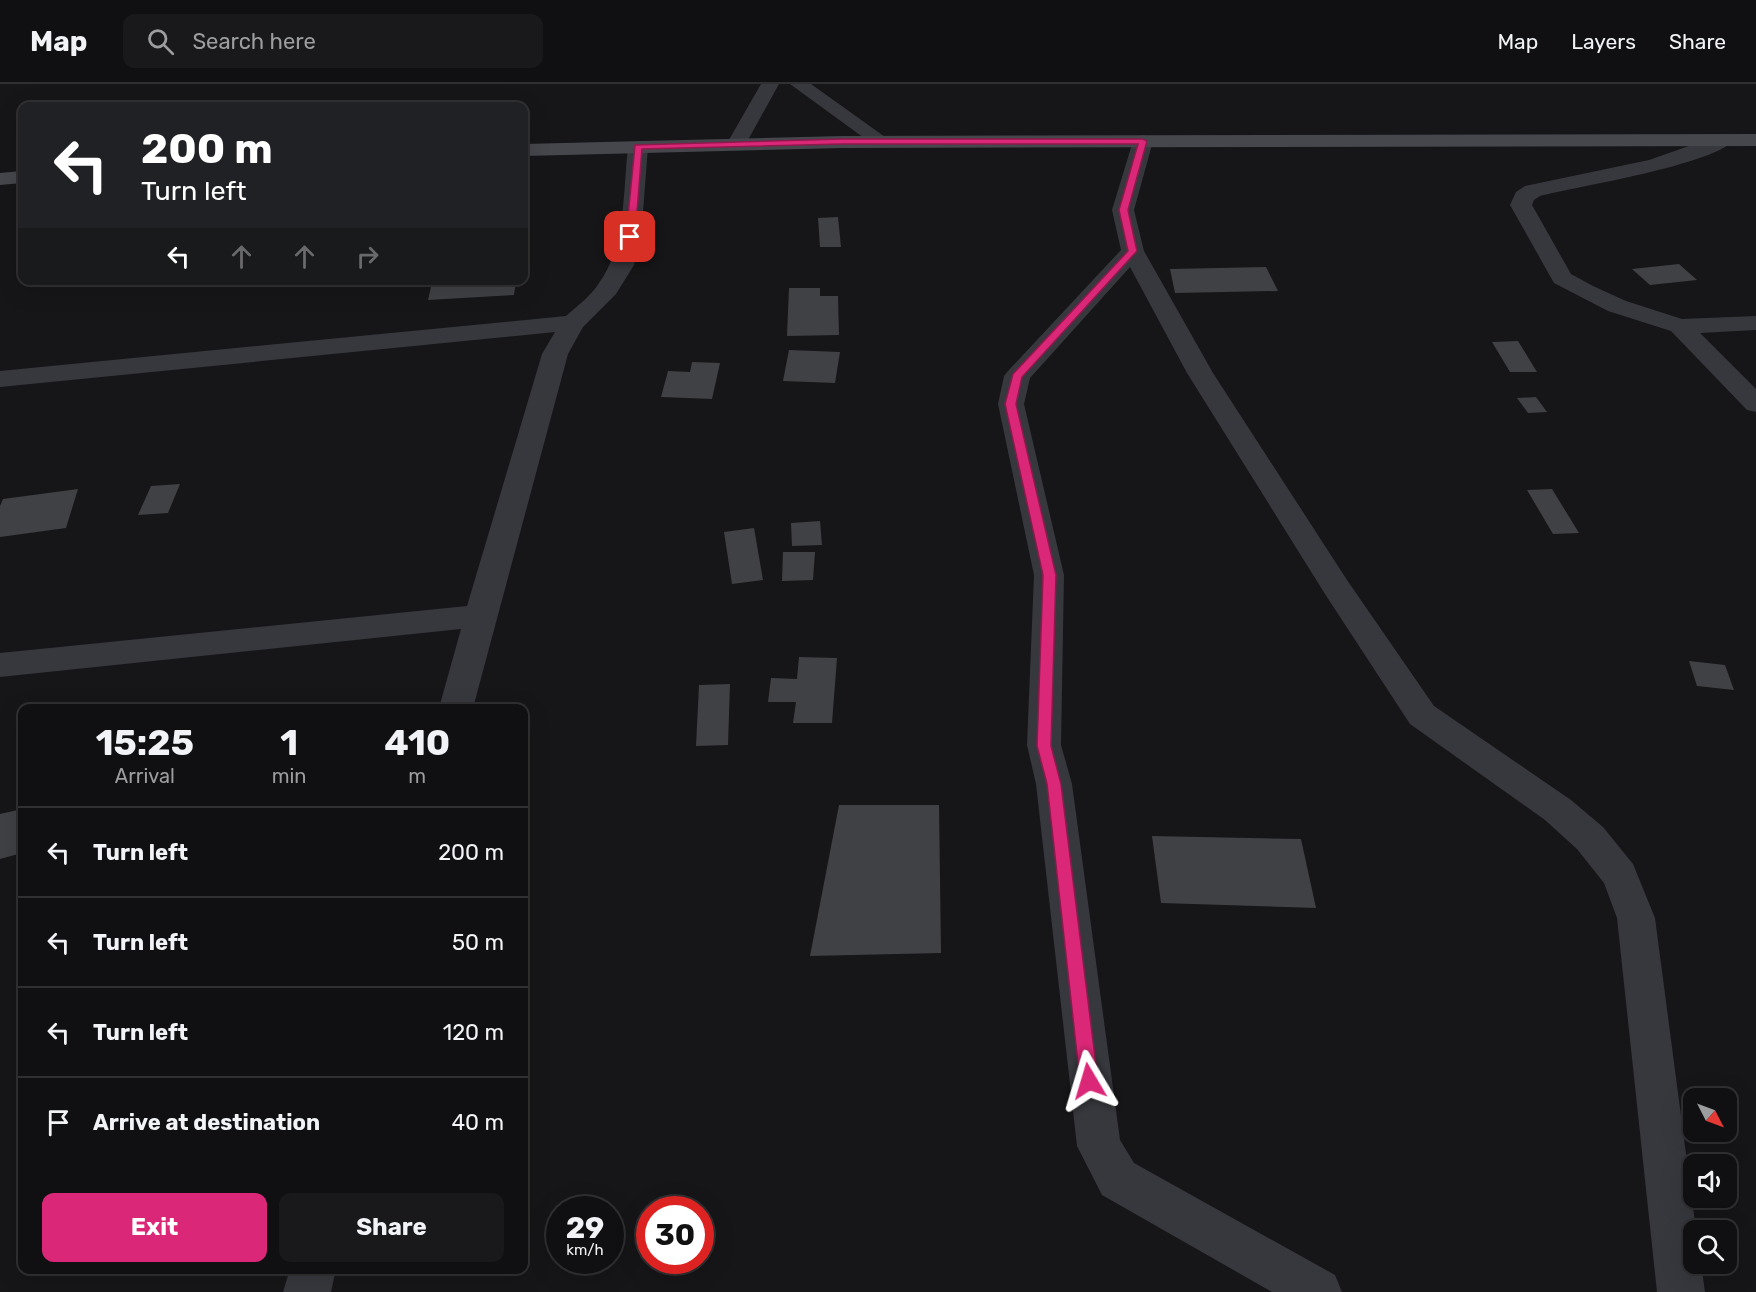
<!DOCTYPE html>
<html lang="en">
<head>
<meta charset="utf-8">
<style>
  body { margin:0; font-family:Rubik,sans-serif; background:#19191b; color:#f1f3f6; height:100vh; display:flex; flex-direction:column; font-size:22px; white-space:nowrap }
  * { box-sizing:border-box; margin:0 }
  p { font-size:20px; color:#9c9d9f }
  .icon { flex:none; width:33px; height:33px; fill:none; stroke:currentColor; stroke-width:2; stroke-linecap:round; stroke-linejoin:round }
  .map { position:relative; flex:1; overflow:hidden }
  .side { position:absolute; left:18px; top:620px; width:510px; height:570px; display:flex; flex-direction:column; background:#101012; border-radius:12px; box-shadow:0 6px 24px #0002,0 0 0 2px #303032 }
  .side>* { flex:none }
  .top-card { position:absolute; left:18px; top:18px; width:510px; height:183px; border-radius:12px; box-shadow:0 6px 24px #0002,0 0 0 2px #303032; background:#202124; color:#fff; overflow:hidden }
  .needle { width:39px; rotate:132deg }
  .fabs { position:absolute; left:1683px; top:1004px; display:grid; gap:12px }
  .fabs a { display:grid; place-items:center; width:54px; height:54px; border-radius:12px; background:#101012; box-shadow:0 6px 24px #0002,0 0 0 2px #303032; font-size:30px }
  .speed { position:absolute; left:546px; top:1112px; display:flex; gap:12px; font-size:30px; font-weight:700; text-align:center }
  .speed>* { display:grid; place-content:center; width:78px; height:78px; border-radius:50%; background:#101012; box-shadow:0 6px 24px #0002,0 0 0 2px #303032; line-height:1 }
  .speed small { font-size:15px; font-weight:400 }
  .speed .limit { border:9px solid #d22; background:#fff; color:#111 }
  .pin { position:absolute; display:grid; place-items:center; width:51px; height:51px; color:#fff; margin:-26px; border-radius:12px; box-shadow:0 3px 9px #0006 }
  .me { position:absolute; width:66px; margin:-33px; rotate:353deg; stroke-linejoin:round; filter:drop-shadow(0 0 4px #0008) }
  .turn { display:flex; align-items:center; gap:21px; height:126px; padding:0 24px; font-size:27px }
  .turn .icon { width:78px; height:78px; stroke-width:2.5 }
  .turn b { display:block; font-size:42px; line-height:51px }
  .lanes { display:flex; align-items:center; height:57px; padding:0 24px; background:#0003; justify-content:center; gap:30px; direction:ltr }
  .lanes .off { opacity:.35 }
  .eta { display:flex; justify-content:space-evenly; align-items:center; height:102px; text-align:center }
  .eta b { font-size:36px; font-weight:700; line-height:42px }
  .button { display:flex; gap:12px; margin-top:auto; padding:12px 24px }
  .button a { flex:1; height:69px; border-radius:12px; background:#db2777; color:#fff; font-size:24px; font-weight:700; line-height:69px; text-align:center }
  .button a+a { background:#19191b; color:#f1f3f6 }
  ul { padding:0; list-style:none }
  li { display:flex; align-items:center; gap:18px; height:90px; padding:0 24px; border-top:2px solid #303032 }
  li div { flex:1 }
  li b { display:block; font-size:22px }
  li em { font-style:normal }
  header { display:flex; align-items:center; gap:36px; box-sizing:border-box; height:84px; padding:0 30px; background:#101012; border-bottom:2px solid #303032 }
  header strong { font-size:28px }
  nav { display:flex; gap:33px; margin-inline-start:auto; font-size:21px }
  .search { width:420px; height:54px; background:#19191b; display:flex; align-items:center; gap:15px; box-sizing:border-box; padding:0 21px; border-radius:12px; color:#9c9d9f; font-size:22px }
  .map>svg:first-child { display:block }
  .building { fill:#404145 }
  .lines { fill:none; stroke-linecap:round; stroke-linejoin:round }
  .minor { fill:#37383d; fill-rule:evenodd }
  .secondary { fill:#45474d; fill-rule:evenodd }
  .route { fill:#db2777; stroke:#8e194d; stroke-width:1.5 }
</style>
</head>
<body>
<header>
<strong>Map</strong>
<div class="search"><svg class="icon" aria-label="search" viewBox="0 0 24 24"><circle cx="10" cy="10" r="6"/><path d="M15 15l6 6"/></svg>Search here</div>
<nav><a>Map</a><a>Layers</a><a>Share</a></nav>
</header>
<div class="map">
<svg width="1756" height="1208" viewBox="0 0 1756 1208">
  <rect width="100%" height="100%" fill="#161618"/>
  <g class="building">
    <polygon points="838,133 841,163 820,163 818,134"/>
    <polygon points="1679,180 1697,196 1650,201 1632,185"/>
    <polygon points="1266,183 1278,207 1175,209 1170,185"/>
    <polygon points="451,196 478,196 477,199 516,197 514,211 428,216 431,203 449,201"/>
    <polygon points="789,204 820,204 820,212 838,212 839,251 787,252"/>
    <polygon points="1518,257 1537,288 1510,288 1492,258"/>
    <polygon points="789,266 840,268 835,299 783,297"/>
    <polygon points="692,278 720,279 712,315 661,313 668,287 690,288"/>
    <polygon points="1536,313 1547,328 1528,329 1517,314"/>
    <polygon points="180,400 168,429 138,431 151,402"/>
    <polygon points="78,405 66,444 0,453 0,422 3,415"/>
    <polygon points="1552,405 1579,449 1553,450 1527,406"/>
    <polygon points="820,437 822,461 792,462 791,439"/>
    <polygon points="754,444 763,496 732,500 724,448"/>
    <polygon points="783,468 815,468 813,496 782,497"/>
    <polygon points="799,573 837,574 832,639 793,639 796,618 768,618 771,594 797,595"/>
    <polygon points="1689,577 1725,581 1734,606 1697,602"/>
    <polygon points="730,600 728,661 696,662 699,601"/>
    <polygon points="839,721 939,721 941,869 810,872"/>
    <polygon points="22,725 22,769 0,775 0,730"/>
    <polygon points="1152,752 1301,755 1316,824 1161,819"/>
  </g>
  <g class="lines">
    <g class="minor">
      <polygon points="761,0 779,0 743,65 729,65 726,61"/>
      <polygon points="790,0 811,0 892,58 889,62 875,62"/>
      <path d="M1723 50 1730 52 1733 56C1717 80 1575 103 1540 112L1534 116 1532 121 1571 190 1593 202 1626 217 1682 235 1756 232V246L1700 249 1756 305V328L1747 326 1671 247 1608 227 1554 199 1510 121 1516 108 1525 102 1649 76Z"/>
      <polygon points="1143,51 1150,53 1153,57 1134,126 1144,167 1213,289 1347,496 1434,622 1571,716 1603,743 1633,780 1655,834 1696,1146 1694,1146 1694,1179 1701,1179 1705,1208 1657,1208 1617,834 1604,799 1577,765 1545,736 1410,640 1325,510 1187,289 1130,183 1030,294 1024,320 1064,491 1061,661 1072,700 1120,1056 1134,1079 1335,1191 1342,1208 1272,1208 1102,1111 1077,1062 1036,700 1027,661 1034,491 998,320 1004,292 1008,287 1121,166 1112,126 1133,57 1136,53"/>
      <path d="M638 57 645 59 648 63 641 154 634 181 616 210 583 243 568 270 473 624H439L461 545 0 593V569L467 522 542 270 555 248 0 303V287L566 232C577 222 591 212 599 199 626 162 623 107 628 63L631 59Z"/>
      <polygon points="290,1185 336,1185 331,1208 283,1208"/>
    </g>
    <g class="secondary">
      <polygon points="1756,50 1756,62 842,64 524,72 524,60 842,52"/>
      <polygon points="22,87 22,99 0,101 0,89"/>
    </g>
  </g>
  <polygon class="route" points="842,55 1143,55 1147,57 1128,126 1137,167 1022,293 1016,320 1056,491 1051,662 1061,700 1098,997 1095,1002 1089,1005 1083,1002 1080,997 1047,700 1037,662 1043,491 1005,320 1013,290 1128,167 1119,126 1138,60 842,60 642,65 635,153 630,156 626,153 635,61"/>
</svg>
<div class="fabs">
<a><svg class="needle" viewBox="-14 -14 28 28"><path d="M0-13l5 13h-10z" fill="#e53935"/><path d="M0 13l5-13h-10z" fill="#9c9d9f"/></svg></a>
<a><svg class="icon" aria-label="sound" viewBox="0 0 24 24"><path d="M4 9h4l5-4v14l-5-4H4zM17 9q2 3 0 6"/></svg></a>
<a><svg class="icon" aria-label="search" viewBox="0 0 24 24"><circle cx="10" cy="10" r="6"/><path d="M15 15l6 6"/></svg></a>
</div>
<div class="speed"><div>29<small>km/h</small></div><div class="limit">30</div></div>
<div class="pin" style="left:630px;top:153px;background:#d93025"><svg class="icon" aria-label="arrive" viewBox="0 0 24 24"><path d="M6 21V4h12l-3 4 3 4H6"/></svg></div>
<svg class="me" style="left:1089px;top:997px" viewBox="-20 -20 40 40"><path d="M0-17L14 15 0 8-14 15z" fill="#db2777" stroke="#fff" stroke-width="4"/></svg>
<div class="top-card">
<div class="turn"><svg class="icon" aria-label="left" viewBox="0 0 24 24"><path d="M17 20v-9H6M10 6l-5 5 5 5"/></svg><div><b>200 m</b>Turn left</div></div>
<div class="lanes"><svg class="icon" aria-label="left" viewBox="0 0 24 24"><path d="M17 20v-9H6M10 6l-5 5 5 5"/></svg><svg class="icon off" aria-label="ahead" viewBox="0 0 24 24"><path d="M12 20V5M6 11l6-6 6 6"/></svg><svg class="icon off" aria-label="ahead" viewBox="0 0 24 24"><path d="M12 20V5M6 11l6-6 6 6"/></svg><svg class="icon off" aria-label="right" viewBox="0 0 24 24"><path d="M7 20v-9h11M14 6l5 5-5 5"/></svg></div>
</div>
<section class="side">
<div class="eta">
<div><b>15:25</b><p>Arrival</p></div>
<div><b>1</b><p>min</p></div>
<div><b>410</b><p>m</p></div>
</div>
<ul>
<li><svg class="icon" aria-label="left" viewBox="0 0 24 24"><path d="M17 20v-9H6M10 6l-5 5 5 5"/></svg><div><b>Turn left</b></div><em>200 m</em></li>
<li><svg class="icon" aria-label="left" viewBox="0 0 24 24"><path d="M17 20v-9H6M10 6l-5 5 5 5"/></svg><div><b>Turn left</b></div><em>50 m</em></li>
<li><svg class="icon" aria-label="left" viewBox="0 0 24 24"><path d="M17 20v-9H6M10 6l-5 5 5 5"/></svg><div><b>Turn left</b></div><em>120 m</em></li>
<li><svg class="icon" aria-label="arrive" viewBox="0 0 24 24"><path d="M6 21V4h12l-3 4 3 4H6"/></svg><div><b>Arrive at destination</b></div><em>40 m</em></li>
</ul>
<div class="button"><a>Exit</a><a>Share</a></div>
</section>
</div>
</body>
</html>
